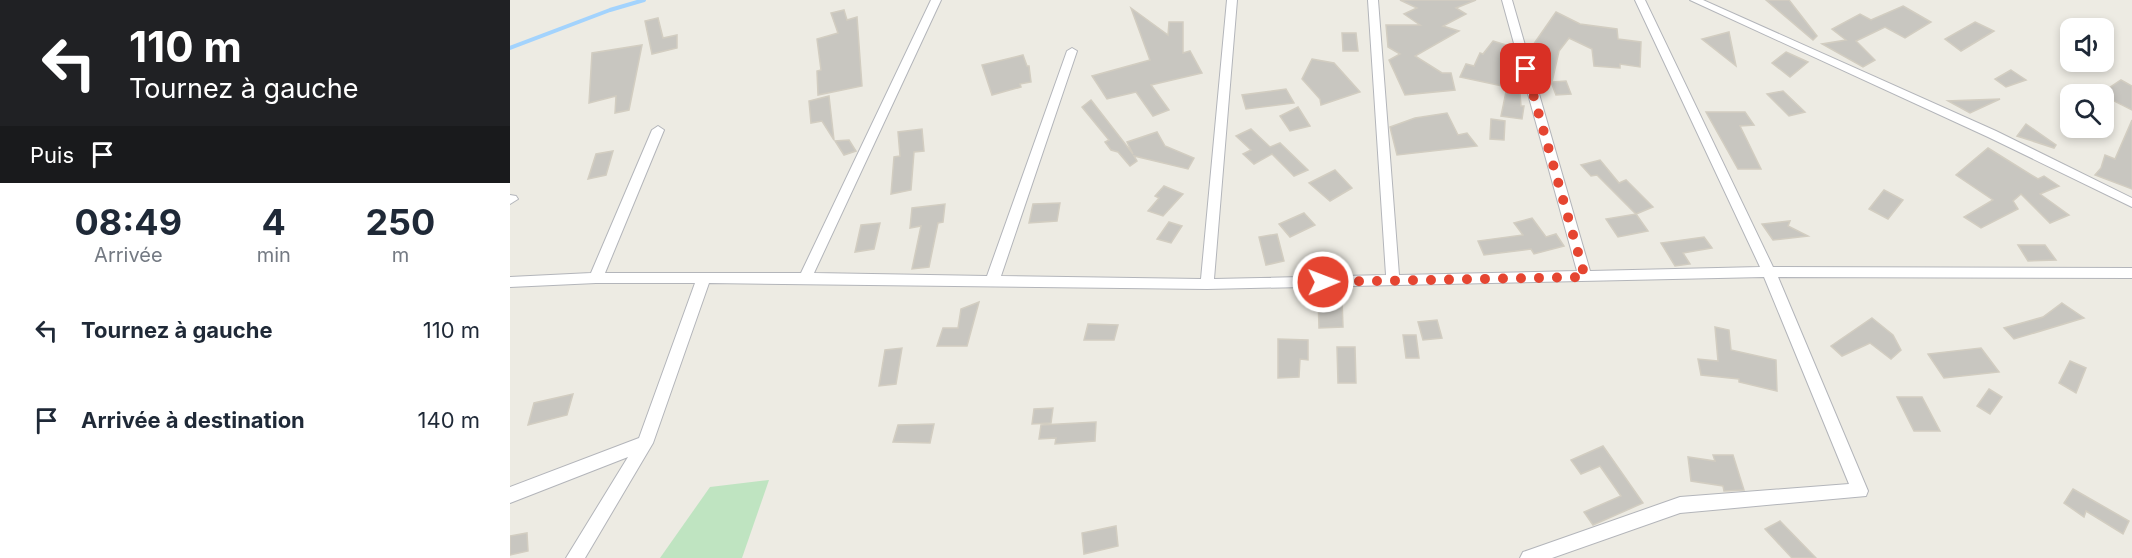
<!DOCTYPE html>
<html lang="fr">
<head>
<meta charset="utf-8">
<style>
  body { margin:0; font-family:Inter,sans-serif; background:#f6f6f7; color:#1f2937; height:100vh; display:flex; flex-direction:column; font-size:22px; white-space:nowrap }
  * { box-sizing:border-box; margin:0 }
  p { font-size:20px; color:#747a83 }
  .icon { flex:none; width:33px; height:33px; fill:none; stroke:currentColor; stroke-width:2; stroke-linecap:round; stroke-linejoin:round }
  .map { position:relative; flex:1; overflow:hidden }
  .panel { display:flex; flex-direction:column; background:#fff; width:510px }
  .panel>* { flex:none }
  .banner { background:#202124; color:#fff; overflow:hidden }
  .controls { position:absolute; left:1550px; top:18px; display:grid; gap:12px }
  .controls a { display:grid; place-items:center; width:54px; height:54px; border-radius:12px; background:#fff; box-shadow:0 3px 9px #0003; font-size:30px }
  .pin { position:absolute; display:grid; place-items:center; width:51px; height:51px; color:#fff; margin:-26px; border-radius:12px; box-shadow:0 3px 9px #0006 }
  .me { position:absolute; width:66px; margin:-33px; rotate:89deg; stroke-linejoin:round; filter:drop-shadow(0 0 4px #0008) }
  .turn { display:flex; align-items:center; gap:21px; height:126px; padding:0 30px; font-size:27px }
  .turn .icon { width:78px; height:78px; stroke-width:2.5 }
  .turn b { display:block; font-size:42px; line-height:51px }
  .then { display:flex; align-items:center; height:57px; padding:0 30px; background:#0003; gap:12px; font-size:22px }
  .eta { display:flex; justify-content:space-evenly; align-items:center; height:102px; text-align:center }
  .eta b { font-size:36px; font-weight:700; line-height:42px }
  ul { padding:0; list-style:none }
  li { display:flex; align-items:center; gap:18px; height:90px; padding:0 30px }
  li div { flex:1 }
  li b { display:block; font-size:22px }
  li em { font-style:normal }
  main { display:flex; flex:1; min-height:0 }
  .map>svg:first-child { display:block }
  .green { fill:#bfe4c1 }
  .lines { fill:none; stroke-linecap:round; stroke-linejoin:round }
  .stream { stroke:#a3d3fd; stroke-width:4 }
  .building { fill:#c8c6c0; stroke:#d2cdc1; stroke-width:1.5 }
  .minor-casing { stroke:#b3b5ba; stroke-width:2 }
  .minor { fill:#fff; fill-rule:evenodd }
  .route { stroke:#e54531; stroke-width:10; stroke-dasharray:0 18 }
</style>
</head>
<body>
<main>
<section class="panel">
<div class="banner">
<div class="turn"><svg class="icon" aria-label="left" viewBox="0 0 24 24"><path d="M17 20v-9H6M10 6l-5 5 5 5"/></svg><div><b>110 m</b>Tournez à gauche</div></div>
<div class="then">Puis<svg class="icon" aria-label="arrive" viewBox="0 0 24 24"><path d="M6 21V4h12l-3 4 3 4H6"/></svg></div>
</div>
<div class="eta">
<div><b>08:49</b><p>Arrivée</p></div>
<div><b>4</b><p>min</p></div>
<div><b>250</b><p>m</p></div>
</div>
<ul>
<li><svg class="icon" aria-label="left" viewBox="0 0 24 24"><path d="M17 20v-9H6M10 6l-5 5 5 5"/></svg><div><b>Tournez à gauche</b></div><em>110 m</em></li>
<li><svg class="icon" aria-label="arrive" viewBox="0 0 24 24"><path d="M6 21V4h12l-3 4 3 4H6"/></svg><div><b>Arrivée à destination</b></div><em>140 m</em></li>
</ul>
</section>
<div class="map">
<svg width="1622" height="558" viewBox="0 0 1622 558">
  <rect width="100%" height="100%" fill="#edebe3"/>
  <polygon class="green" points="259,480 232,558 150,558 200,487"/>
  <g class="lines">
    <polyline class="stream" points="0,48 100,10 134,0"/>
  </g>
  <g class="building">
    <polygon points="890,0 966,0 946,8 956,14 933,26 949,31 905,56 932,73 941,73 945,90 895,95 879,60 890,54 878,47 876,25 910,25 894,14 907,8"/>
    <polygon points="1256,0 1279,0 1307,36 1303,40"/>
    <polygon points="1393,6 1421,22 1395,38 1375,27 1346,41 1365,60 1353,67 1312,44 1336,40 1322,29 1350,14 1361,20"/>
    <polygon points="621,8 658,35 659,22 673,22 673,53 680,51 692,73 641,85 659,110 643,116 626,92 597,99 582,76 640,60"/>
    <polygon points="334,10 337,20 347,17 352,86 308,95 307,71 311,70 307,39 328,33 321,13"/>
    <polygon points="1046,12 1070,24 1107,29 1108,39 1131,42 1130,67 1110,64 1110,68 1084,66 1082,49 1059,38 1049,51 1042,82 1056,81 1061,94 1046,95 1033,61 1021,58 1019,51"/>
    <polygon points="148,18 153,38 167,35 167,48 142,54 135,21"/>
    <polygon points="1465,22 1484,31 1451,51 1435,39"/>
    <polygon points="1219,32 1226,66 1192,39"/>
    <polygon points="832,33 846,33 848,51 833,51"/>
    <polygon points="983,41 1003,47 1008,67 1011,106 1014,106 1012,119 991,116 997,87 950,77 956,64 964,66 970,53 973,54"/>
    <polygon points="132,45 119,110 105,113 106,96 79,103 82,53"/>
    <polygon points="1276,52 1298,62 1280,77 1262,63"/>
    <polygon points="513,55 517,66 519,66 521,82 510,84 511,87 482,95 472,65"/>
    <polygon points="802,59 824,63 850,92 811,105 810,99 792,79"/>
    <polygon points="1501,70 1516,80 1496,87 1485,79"/>
    <polygon points="1611,80 1622,86 1622,110 1590,94"/>
    <polygon points="776,89 784,103 736,109 732,95"/>
    <polygon points="1273,91 1295,112 1279,116 1257,94"/>
    <polygon points="319,96 324,140 312,121 301,123 299,101"/>
    <polygon points="1490,99 1460,113 1438,101"/>
    <polygon points="581,100 623,154 617,142 647,132 655,146 684,158 678,169 624,156 627,161 620,166 608,152 601,150 595,142 599,140 572,107"/>
    <polygon points="788,107 800,126 780,131 770,116"/>
    <polygon points="1196,112 1235,112 1244,125 1230,126 1251,169 1228,169"/>
    <polygon points="937,113 948,135 957,133 967,146 887,155 880,127 905,118"/>
    <polygon points="981,119 995,121 994,140 980,139"/>
    <polygon points="1622,120 1622,189 1585,175 1591,168 1595,155 1605,159"/>
    <polygon points="1516,124 1546,145 1544,148 1507,136"/>
    <polygon points="412,129 414,151 404,152 401,190 381,194 384,157 390,156 388,132"/>
    <polygon points="741,129 760,147 770,143 798,170 784,176 762,154 744,164 733,154 741,150 726,136"/>
    <polygon points="339,140 346,151 334,155 325,141"/>
    <polygon points="1478,148 1528,179 1534,176 1549,186 1530,194 1559,215 1540,223 1511,194 1503,201 1508,209 1471,228 1454,217 1483,200 1446,175"/>
    <polygon points="103,151 96,175 78,179 86,154"/>
    <polygon points="1090,160 1109,183 1116,180 1143,207 1126,214 1087,175 1081,176 1071,165"/>
    <polygon points="825,170 842,188 820,201 799,183"/>
    <polygon points="654,186 673,194 653,216 638,211 649,198 645,196"/>
    <polygon points="1374,190 1393,200 1378,219 1359,209"/>
    <polygon points="550,203 547,221 519,223 523,204"/>
    <polygon points="435,204 433,222 428,223 419,267 402,269 411,226 400,228 402,208"/>
    <polygon points="794,213 805,225 780,237 769,224"/>
    <polygon points="1126,214 1138,231 1108,237 1096,219"/>
    <polygon points="1022,218 1036,237 1046,234 1054,246 1024,254 1021,249 974,255 968,241 1013,235 1004,223"/>
    <polygon points="1280,221 1278,226 1298,236 1263,240 1252,224"/>
    <polygon points="659,222 672,226 661,243 647,239"/>
    <polygon points="370,223 364,249 345,252 351,225"/>
    <polygon points="767,234 774,261 756,265 749,237"/>
    <polygon points="1194,237 1202,248 1173,253 1180,264 1165,266 1151,243"/>
    <polygon points="1508,245 1535,245 1546,260 1518,261"/>
    <polygon points="808,298 832,298 833,327 809,328"/>
    <polygon points="469,302 457,346 427,346 433,328 448,328 451,309"/>
    <polygon points="1552,303 1574,318 1504,339 1494,328 1533,317"/>
    <polygon points="1362,318 1383,335 1391,350 1381,359 1360,343 1332,356 1321,346"/>
    <polygon points="927,320 932,338 913,340 908,322"/>
    <polygon points="578,324 608,325 604,340 574,340"/>
    <polygon points="1205,327 1219,330 1221,350 1266,360 1267,391 1229,382 1229,379 1191,375 1188,359 1208,361"/>
    <polygon points="893,335 906,335 909,358 896,358"/>
    <polygon points="768,339 798,340 798,360 790,359 789,377 768,378"/>
    <polygon points="827,347 845,347 846,383 828,383"/>
    <polygon points="392,348 386,384 369,386 375,350"/>
    <polygon points="1471,348 1489,372 1434,378 1418,354"/>
    <polygon points="1560,361 1576,368 1566,393 1549,383"/>
    <polygon points="1479,389 1492,397 1480,414 1467,406"/>
    <polygon points="63,394 57,415 18,425 24,403"/>
    <polygon points="1387,397 1412,397 1430,431 1404,431"/>
    <polygon points="543,408 541,423 522,424 524,409"/>
    <polygon points="586,422 585,441 545,444 546,438 529,439 531,425"/>
    <polygon points="424,424 420,443 383,442 388,425"/>
    <polygon points="1093,446 1133,503 1083,525 1074,512 1111,496 1090,466 1071,474 1061,460"/>
    <polygon points="1203,455 1223,455 1234,490 1214,491 1213,486 1181,481 1178,457 1205,461"/>
    <polygon points="1563,489 1619,521 1613,534 1576,511 1574,517 1554,503"/>
    <polygon points="1270,521 1306,558 1282,558 1255,529"/>
    <polygon points="606,526 608,546 574,554 572,533"/>
    <polygon points="17,533 18,551 0,555 0,536"/>
  </g>
  <g class="lines">
    <defs>
      <g id="minor">
        <polygon points="421,0 431,0 304,273 477,276 557,51 562,48 567,51 491,276 691,279 717,0 727,0 704,279 876,275 858,0 868,0 889,275 1067,271 992,0 1002,0 1080,271 1250,267 1125,0 1135,0 1263,267 1622,268 1622,278 1268,277 1358,491 1356,496 1170,513 1042,558 1010,558 1013,552 1019,550 1170,497 1339,484 1254,277 697,289 199,283 143,443 75,558 56,558 118,457 0,503 0,487 129,438 185,283 86,283 0,287 0,277 81,273 142,130 148,126 154,130 95,273 291,273"/>
        <polygon points="1180,0 1193,0 1486,131 1622,198 1622,207 1478,137"/>
        <polygon points="0,195 6,196 8,199 0,204"/>
      </g>
    </defs>
    <use href="#minor" class="minor-casing"/>
    <use href="#minor" class="minor"/>
  </g>
  <g class="lines">
    <polyline class="route" points="813,282 1075,277 1016,69"/>
  </g>
</svg>
<div class="controls">
<a><svg class="icon" aria-label="sound" viewBox="0 0 24 24"><path d="M4 9h4l5-4v14l-5-4H4zM17 9q2 3 0 6"/></svg></a>
<a><svg class="icon" aria-label="search" viewBox="0 0 24 24"><circle cx="10" cy="10" r="6"/><path d="M15 15l6 6"/></svg></a>
</div>
<div class="pin" style="left:1016px;top:69px;background:#d93025"><svg class="icon" aria-label="arrive" viewBox="0 0 24 24"><path d="M6 21V4h12l-3 4 3 4H6"/></svg></div>
<svg class="me" style="left:813px;top:282px" viewBox="-20 -20 40 40"><circle r="17" fill="#e54531" stroke="#fff" stroke-width="3"/><path d="M0-11L8 9 0 5-8 9z" fill="#fff"/></svg>
</div>
</main>
</body>
</html>
